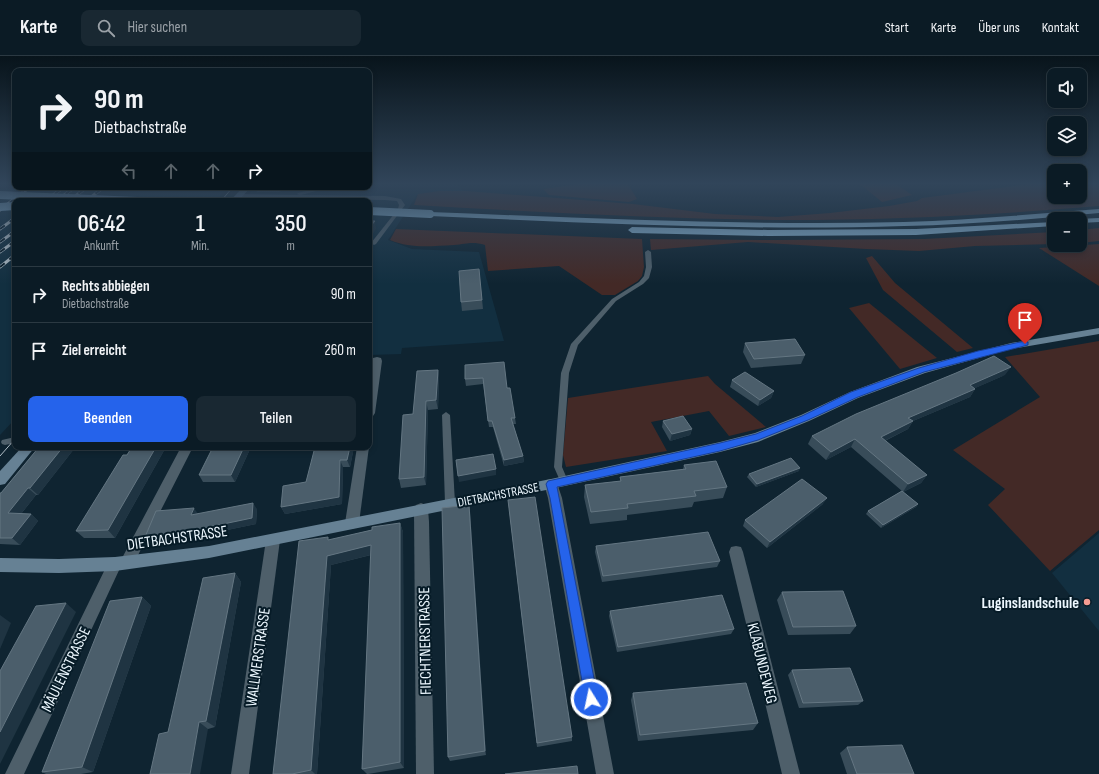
<!DOCTYPE html>
<html lang="de">
<head>
<meta charset="utf-8">
<style>
  body { margin:0; font-family:"Sofia Sans Condensed",sans-serif; background:#192832; color:#f1f3f6; height:100vh; display:flex; flex-direction:column; font-size:15px; white-space:nowrap }
  * { box-sizing:border-box; margin:0 }
  p { font-size:13px; color:#9aa1a7 }
  .icon { flex:none; width:22px; height:22px; fill:none; stroke:currentColor; stroke-width:2; stroke-linecap:round; stroke-linejoin:round }
  .map { position:relative; flex:1; overflow:hidden }
  .side { position:absolute; left:12px; top:142px; width:360px; height:252px; display:flex; flex-direction:column; background:#0b1b25; border-radius:8px; box-shadow:0 2px 6px #0003,0 0 0 1px #2b3942 }
  .side>* { flex:none }
  .banner { position:absolute; left:12px; top:12px; width:360px; height:122px; border-radius:8px; box-shadow:0 2px 6px #0003,0 0 0 1px #2b3942; background:#0b1b25; color:#f1f3f6; overflow:hidden }
  .controls { position:absolute; left:1047px; top:12px; display:grid; gap:8px }
  .controls a { display:grid; place-items:center; width:40px; height:40px; border-radius:8px; background:#0b1b25; box-shadow:0 2px 6px #0003,0 0 0 1px #2b3942; font-size:20px }
  .pin { position:absolute; display:grid; place-items:center; width:34px; height:34px; color:#fff; margin:-41px -17px; border-radius:50% 50% 50% 0; rotate:-45deg; box-shadow:0 0 4px #0007 }
  .pin .icon { rotate:45deg }
  .me { position:absolute; width:44px; margin:-22px; rotate:350deg; stroke-linejoin:round; filter:drop-shadow(0 0 3px #0008) }
  .turn { display:flex; align-items:center; gap:14px; height:84px; padding:0 16px; font-size:18px }
  .turn .icon { width:52px; height:52px; stroke-width:2.5 }
  .turn b { display:block; font-size:28px; line-height:34px }
  .lanes { display:flex; align-items:center; height:38px; padding:0 16px; background:#0003; justify-content:center; gap:20px; direction:ltr }
  .lanes .off { opacity:.35 }
  .eta { display:flex; justify-content:space-evenly; align-items:center; height:68px; text-align:center }
  .eta b { font-size:24px; font-weight:600; line-height:28px }
  .cta { display:flex; gap:8px; margin-top:auto; padding:8px 16px }
  .cta a { flex:1; height:46px; border-radius:8px; background:#2563eb; color:#fff; font-size:16px; font-weight:600; line-height:46px; text-align:center }
  .cta a+a { background:#192832; color:#f1f3f6 }
  ul { padding:0; list-style:none }
  li { display:flex; align-items:center; gap:12px; height:56px; padding:0 16px; border-top:1px solid #2b3942 }
  li div { flex:1 }
  li b { display:block; font-size:15px }
  li em { font-style:normal }
  header { display:flex; align-items:center; gap:24px; box-sizing:border-box; height:56px; padding:0 20px; background:#0b1b25; border-bottom:1px solid #2b3942 }
  header strong { font-size:19px }
  nav { display:flex; gap:22px; margin-inline-start:auto; font-size:14px }
  .search { width:280px; height:36px; background:#192832; display:flex; align-items:center; gap:10px; box-sizing:border-box; padding:0 14px; border-radius:8px; color:#9aa1a7; font-size:15px }
  .map>svg:first-child { display:block }
  .built { fill:#122f40 }
  .green { fill:#432926 }
  .lines { fill:none; stroke-linecap:round; stroke-linejoin:round }
  .lane { fill:#4e5f6a; fill-rule:evenodd }
  .street { fill:#4e5f6a; fill-rule:evenodd }
  .secondary { fill:#668194; fill-rule:evenodd }
  .highway { fill:#89b4d1; fill-rule:evenodd }
  .tram { stroke:#b2bfc8; stroke-width:1 }
  .rail-casing { stroke:#b2bfc8; stroke-width:3 }
  .rail { stroke:#061b27; stroke-width:2; stroke-dasharray:6; stroke-linecap:butt }
  .highway-bridge { stroke:#89b4d1; stroke-width:8 }
  .wall { fill:#384c59 }
  .shaded-wall { fill:#1f3442 }
  .building { fill:#4b5e6b; stroke:#647682 }
  .route { fill:#2563eb; stroke:#184099 }
  .poi-dot { fill:#f59c92; stroke:#061b27; stroke-width:1.5 }
  .labels { text-anchor:middle; stroke-width:4; stroke-linejoin:round; paint-order:stroke }
  .street-label { font-size:13px; fill:#ecf7fe; stroke:#061b27 }
  .near-street-label { font-size:16px; fill:#ecf7fe; stroke:#061b27 }
  .near-poi-label { font-size:16px; font-weight:bold; fill:#ecf7fe; stroke:#061b27; text-anchor:end }
</style>
</head>
<body>
<header>
<strong>Karte</strong>
<div class="search"><svg class="icon" aria-label="search" viewBox="0 0 24 24"><circle cx="10" cy="10" r="6"/><path d="M15 15l6 6"/></svg>Hier suchen</div>
<nav><a>Start</a><a>Karte</a><a>Über uns</a><a>Kontakt</a></nav>
</header>
<div class="map">
<svg width="1099" height="718" viewBox="0 0 1099 718">
  <rect width="100%" height="100%" fill="#0f2431"/>
  <g class="built">
    <polygon points="0,128 15,128 15,131 228,131 215,145 15,145 15,363 0,379"/>
    <polygon points="369,128 457,128 463,135 439,135 417,139 388,184 412,193 479,196 504,285 402,292 401,298 369,299 369,145 243,145 255,131 369,131"/>
    <polygon points="1099,477 1099,575 1052,517"/>
  </g>
  <g class="green">
    <polygon points="579,128 628,128 637,143 629,146 549,139 543,133"/>
    <polygon points="860,128 896,128 912,139 882,146"/>
    <path d="M1029 128H1054V141H1080V128H1099V150C995 159 890 164 786 164 662 163 538 156 414 149L418 138 439 135H466L633 148 715 158 778 161 830 157 889 150 917 145 922 142Z"/>
    <polygon points="1099,172 1099,185 1080,187 1080,174"/>
    <path d="M396 173 642 183 644 211 642 220 638 225 615 239H602L559 210 488 215 485 189C472 185 467 188 454 189 432 190 411 193 390 184Z"/>
    <polygon points="1054,176 1054,188 975,190 919,195 866,193 748,186 651,194 650,183 773,184 924,183"/>
    <polygon points="1099,188 1099,230 1039,192"/>
    <polygon points="872,200 895,227 973,292 957,296 883,234 866,202"/>
    <polygon points="869,247 937,302 900,313 849,252"/>
    <polygon points="1099,285 1099,474 1050,515 988,449 1005,433 953,394 1040,341 1005,301"/>
    <polygon points="708,320 715,328 766,371 729,380 709,355 651,366 667,395 566,411 563,399 568,342"/>
  </g>
  <g class="lines">
    <g class="lane">
      <polygon points="322,131 331,131 301,139 385,140 401,143 405,149 376,188 374,189 371,187 398,153 399,149 397,145 385,144 239,142 236,140 239,138 299,139 297,138 298,137"/>
      <polygon points="648,194 651,196 652,211 649,222 643,228 616,245 578,289 569,317 562,411 568,425 567,427 564,429 561,427 554,411 561,317 571,288 612,243 639,226 644,220 646,211 645,196"/>
      <polygon points="446,356 450,359 455,447 453,450 450,451 447,450 445,447 442,359"/>
      <polygon points="15,381 15,387 5,389 2,388 1,386 2,384"/>
    </g>
    <g class="street">
      <path d="M377 301 381 302 382 305 375 357 373 360 369 361C369 346 365 316 373 302Z"/>
      <polygon points="369,390 369,391 359,467 357,471 352,473 347,471 345,467 357,391"/>
      <polygon points="181,391 193,391 132,511 127,513 121,510 24,718 5,718 110,503 115,501 121,504"/>
      <polygon points="551,423 556,424 562,442 614,718 596,718 548,442 544,428 546,424"/>
      <polygon points="421,447 426,449 428,453 429,466 434,718 416,718 414,453 416,449"/>
      <polygon points="273,478 278,480 280,484 249,718 231,718 266,484 268,480"/>
      <polygon points="736,490 741,491 743,496 800,718 782,718 729,496 731,491"/>
    </g>
    <g class="secondary">
      <polygon points="243,131 251,131 238,145 230,145"/>
      <polygon points="1099,272 1099,278 1011,293 925,317 858,342 809,365 758,386 720,396 551,433 209,502 115,515 59,517 0,516 0,502 59,503 115,501 209,490 551,423 720,386 755,377 801,359 850,336 917,311 1011,287"/>
      <polygon points="22,391 35,391 5,428 0,429 0,415"/>
    </g>
    <g class="highway">
      <path d="M1099 153V157C1034 163 969 169 904 170 746 175 588 167 430 160L426 158 430 156C588 162 746 170 904 166 969 164 1034 158 1099 153Z"/>
      <polygon points="1099,162 1099,166 1080,167 1080,163 1078,163"/>
      <polygon points="1054,166 1054,170 916,179 768,180 632,177 628,174 632,171 768,174 916,173"/>
    </g>
    <g class="tram">
      <polyline points="221,145 233,131"/>
      <polyline points="0,400 15,383"/>
    </g>
    <defs>
      <g id="rail">
        <polyline points="45,145 64,131"/>
        <polyline points="56,145 75,131"/>
        <polyline points="69,145 87,131"/>
        <polyline points="86,145 104,131"/>
        <polyline points="0,154 30,131"/>
        <polyline points="0,173 15,162"/>
        <polyline points="0,186 15,175"/>
        <polyline points="0,196 15,185"/>
        <polyline points="0,211 15,199"/>
      </g>
    </defs>
    <use href="#rail" class="rail-casing"/>
    <use href="#rail" class="rail"/>
    <g class="highway-bridge">
      <polyline points="0,139 137,145"/>
      <polyline points="0,151 15,150"/>
      <polyline points="369,155 430,158"/>
    </g>
  </g>
  <g class="wall">
    <polygon points="255,131 284,131 280,136 257,136"/>
    <polygon points="479,213 483,253 462,255 461,246"/>
    <polygon points="745,287 805,299 801,308 751,312 743,296"/>
    <polygon points="465,309 507,332 515,362 516,368 513,368 523,400 524,406 504,410 493,371 489,371 483,328 466,330 465,323"/>
    <polygon points="438,314 439,322 438,353 428,354 426,429 401,432 399,423 413,358"/>
    <polygon points="1005,319 975,332 975,333 970,341 913,365 908,373 885,385 927,419 921,427 903,436 918,448 916,451 881,472 866,458 868,455 902,435 851,391 826,404 808,388 812,380"/>
    <polygon points="732,324 774,335 771,342 758,350 730,331"/>
    <polygon points="663,365 692,373 690,379 670,385 662,371"/>
    <polygon points="39,391 77,391 76,393 74,393 38,439 36,439 21,458 31,458 38,465 20,489 0,488 0,437 1,437"/>
    <polygon points="132,391 166,391 115,482 84,482 76,475"/>
    <polygon points="251,391 235,426 203,426 199,419"/>
    <polygon points="354,391 350,411 343,411 342,448 285,458 281,451 306,426"/>
    <polygon points="684,409 727,431 723,442 694,446 692,451 627,459 627,464 590,468 584,441 585,429 620,425 620,421 683,413"/>
    <polygon points="799,415 756,431 747,421 749,418"/>
    <polygon points="508,444 572,681 572,685 537,691"/>
    <polygon points="823,448 767,492 743,470 745,464"/>
    <polygon points="257,453 256,468 189,482 189,484 150,487 145,481 198,458"/>
    <polygon points="470,455 486,699 450,705 448,701"/>
    <polygon points="400,467 403,476 404,712 368,718 367,718 362,713 371,499 331,509 317,718 273,718 330,484"/>
    <polygon points="596,490 720,505 717,511 602,526 595,496"/>
    <polygon points="235,517 241,526 215,671 208,673 168,676"/>
    <polygon points="782,536 856,570 850,578 788,579 777,544"/>
    <polygon points="142,541 151,550 93,716 81,718 46,718 42,716"/>
    <polygon points="610,555 734,573 731,578 617,596 609,560"/>
    <polygon points="792,614 863,645 858,649 799,652 788,619"/>
    <polygon points="633,637 758,667 753,674 638,685 631,644"/>
    <polygon points="847,691 914,718 847,718 840,697"/>
  </g>
  <g class="shaded-wall">
    <polygon points="278,131 284,131 280,136"/>
    <polygon points="375,165 376,173 369,184 369,172"/>
    <polygon points="369,283 370,287 369,293"/>
    <polygon points="369,295 371,302 369,310"/>
    <polygon points="1011,311 1005,319 964,337 970,329"/>
    <polygon points="438,314 439,322 438,353 436,344"/>
    <polygon points="975,333 970,341 913,365 908,373 876,389 881,381 908,362"/>
    <polygon points="774,335 771,342 758,350 760,344"/>
    <polygon points="426,345 428,354 426,429 424,421"/>
    <polygon points="692,373 690,379 670,385 672,378"/>
    <polygon points="855,383 851,391 826,404 831,396"/>
    <polygon points="63,391 72,391 74,393 38,439 30,432"/>
    <polygon points="156,391 166,391 115,482 108,474"/>
    <polygon points="244,391 251,391 235,426 231,419"/>
    <polygon points="350,391 354,391 350,411 347,404"/>
    <polygon points="523,400 524,406 504,410 504,404"/>
    <polygon points="340,404 343,411 342,448 285,458 281,451"/>
    <polygon points="800,412 799,415 756,431 757,428"/>
    <polygon points="496,413 496,419 459,426 458,420"/>
    <polygon points="927,419 921,427 903,436 908,428"/>
    <polygon points="28,432 36,439 16,464 8,457"/>
    <polygon points="827,442 823,448 767,492 770,486"/>
    <polygon points="253,447 257,453 256,468 189,482 189,484 184,478 185,476"/>
    <polygon points="918,448 916,451 881,472 883,469"/>
    <polygon points="469,449 470,455 486,699 485,695"/>
    <polygon points="194,452 198,458 191,459"/>
    <polygon points="31,458 38,465 20,489 12,482"/>
    <polygon points="400,467 403,476 404,712 400,706"/>
    <polygon points="371,489 374,498 331,509 317,718 315,718 311,714 327,500"/>
    <polygon points="235,517 241,526 215,671 206,665"/>
    <polygon points="142,541 151,550 93,716 82,711"/>
    <polygon points="66,547 76,556 0,708 0,676"/>
    <polygon points="0,559 11,567 0,593"/>
    <polygon points="199,666 208,673 200,718 190,718"/>
  </g>
  <g class="building">
    <polygon points="369,165 375,165 369,172"/>
    <polygon points="479,213 482,244 461,246 459,215"/>
    <polygon points="795,283 805,299 754,303 745,287"/>
    <polygon points="994,300 1011,311 970,329 975,333 908,362 913,365 881,381 927,419 908,428 855,383 831,396 812,380 856,358 956,317"/>
    <polygon points="504,306 507,332 510,332 515,362 511,362 523,400 504,404 492,365 488,365 483,322 465,323 465,309"/>
    <polygon points="438,314 436,344 426,345 424,421 399,423 403,359 413,358 417,315"/>
    <polygon points="745,316 774,335 760,344 732,324"/>
    <polygon points="683,360 692,373 672,378 663,365"/>
    <polygon points="39,391 63,391 30,432 28,432 8,457 31,458 12,482 0,482 0,437 1,437"/>
    <polygon points="132,391 156,391 108,474 76,475 123,399 127,399"/>
    <polygon points="213,391 244,391 231,419 199,419"/>
    <polygon points="315,391 350,391 347,404 340,404 339,441 281,451 283,430 306,426"/>
    <polygon points="493,398 496,413 458,420 456,404"/>
    <polygon points="791,402 800,412 757,428 749,418"/>
    <polygon points="716,405 727,431 694,435 696,440 627,448 628,452 591,456 585,429 621,425 620,421 686,413 684,409"/>
    <polygon points="802,423 827,442 770,486 745,464"/>
    <polygon points="902,435 918,448 883,469 868,455"/>
    <polygon points="535,441 572,681 537,687 508,444"/>
    <polygon points="253,447 252,462 185,476 184,478 145,481 156,455 194,452 191,459"/>
    <polygon points="469,449 485,695 448,701 442,452"/>
    <polygon points="400,467 400,706 362,713 371,489 327,500 311,714 292,718 273,718 299,485 328,481 328,484 372,474 372,471"/>
    <polygon points="708,476 720,505 603,520 596,490"/>
    <polygon points="235,517 206,665 199,666 190,718 150,718 159,678 168,676 203,522"/>
    <polygon points="843,535 856,570 793,571 782,536"/>
    <polygon points="722,539 734,573 618,591 610,555"/>
    <polygon points="142,541 82,711 42,716 110,545"/>
    <polygon points="66,547 0,676 0,615 36,550"/>
    <polygon points="850,612 863,645 803,647 792,614"/>
    <polygon points="746,627 758,667 640,679 633,637"/>
    <polygon points="902,689 914,718 857,718 847,691"/>
    <polygon points="577,710 578,718 505,718"/>
  </g>
  <linearGradient id="sky" x2="0" y2="1"><stop stop-color="#08141b"/><stop offset="0.56" stop-color="#31455a"/><stop offset="1" stop-color="#31455a" stop-opacity="0"/></linearGradient>
  <rect width="1099" height="228" fill="url(#sky)"/>
  <polygon class="route" points="1025,285 1028,286 1028,289 924,316 858,341 808,364 758,384 720,395 557,431 598,643 596,648 591,650 586,648 550,442 546,428 548,425 720,387 756,378 802,360 851,336 919,312 978,295"/>
  <circle class="poi-dot" cx="1087" cy="546" r="4"/>
  <g class="labels">
    <g class="street-label">
      <text transform="translate(498 438) rotate(-11)" y="5">DIETBACHSTRASSE</text>
    </g>
    <g class="near-street-label">
      <text transform="translate(177 481) rotate(-8)" y="6">DIETBACHSTRASSE</text>
      <text transform="translate(424 585) rotate(-91)" y="6">FIECHTNERSTRASSE</text>
      <text transform="translate(257 601) rotate(-82)" y="6">WALLMERSTRASSE</text>
      <text transform="translate(763 607) rotate(76)" y="6">KLABUNDEWEG</text>
      <text transform="translate(65 613) rotate(-64)" y="6">MÄULENSTRASSE</text>
    </g>
    <g class="near-poi-label">
      <text x="1079" y="552">Luginslandschule</text>
    </g>
  </g>
</svg>
<div class="controls">
<a><svg class="icon" aria-label="sound" viewBox="0 0 24 24"><path d="M4 9h4l5-4v14l-5-4H4zM17 9q2 3 0 6"/></svg></a>
<a><svg class="icon" aria-label="layers" viewBox="0 0 24 24"><path d="M12 4l9 5-9 5-9-5zM3 14l9 5 9-5"/></svg></a>
<a>+</a>
<a>−</a>
</div>
<div class="pin" style="left:1025px;top:288px;background:#d93025"><svg class="icon" aria-label="arrive" viewBox="0 0 24 24"><path d="M6 21V4h12l-3 4 3 4H6"/></svg></div>
<svg class="me" style="left:591px;top:643px" viewBox="-20 -20 40 40"><circle r="17" fill="#2563eb" stroke="#fff" stroke-width="3"/><path d="M0-11L8 9 0 5-8 9z" fill="#fff"/></svg>
<div class="banner">
<div class="turn"><svg class="icon" aria-label="right" viewBox="0 0 24 24"><path d="M7 20v-9h11M14 6l5 5-5 5"/></svg><div><b>90 m</b>Dietbachstraße</div></div>
<div class="lanes"><svg class="icon off" aria-label="left" viewBox="0 0 24 24"><path d="M17 20v-9H6M10 6l-5 5 5 5"/></svg><svg class="icon off" aria-label="ahead" viewBox="0 0 24 24"><path d="M12 20V5M6 11l6-6 6 6"/></svg><svg class="icon off" aria-label="ahead" viewBox="0 0 24 24"><path d="M12 20V5M6 11l6-6 6 6"/></svg><svg class="icon" aria-label="right" viewBox="0 0 24 24"><path d="M7 20v-9h11M14 6l5 5-5 5"/></svg></div>
</div>
<section class="side">
<div class="eta">
<div><b>06:42</b><p>Ankunft</p></div>
<div><b>1</b><p>Min.</p></div>
<div><b>350</b><p>m</p></div>
</div>
<ul>
<li><svg class="icon" aria-label="right" viewBox="0 0 24 24"><path d="M7 20v-9h11M14 6l5 5-5 5"/></svg><div><b>Rechts abbiegen</b><p>Dietbachstraße</p></div><em>90 m</em></li>
<li><svg class="icon" aria-label="arrive" viewBox="0 0 24 24"><path d="M6 21V4h12l-3 4 3 4H6"/></svg><div><b>Ziel erreicht</b></div><em>260 m</em></li>
</ul>
<div class="cta"><a>Beenden</a><a>Teilen</a></div>
</section>
</div>
</body>
</html>
